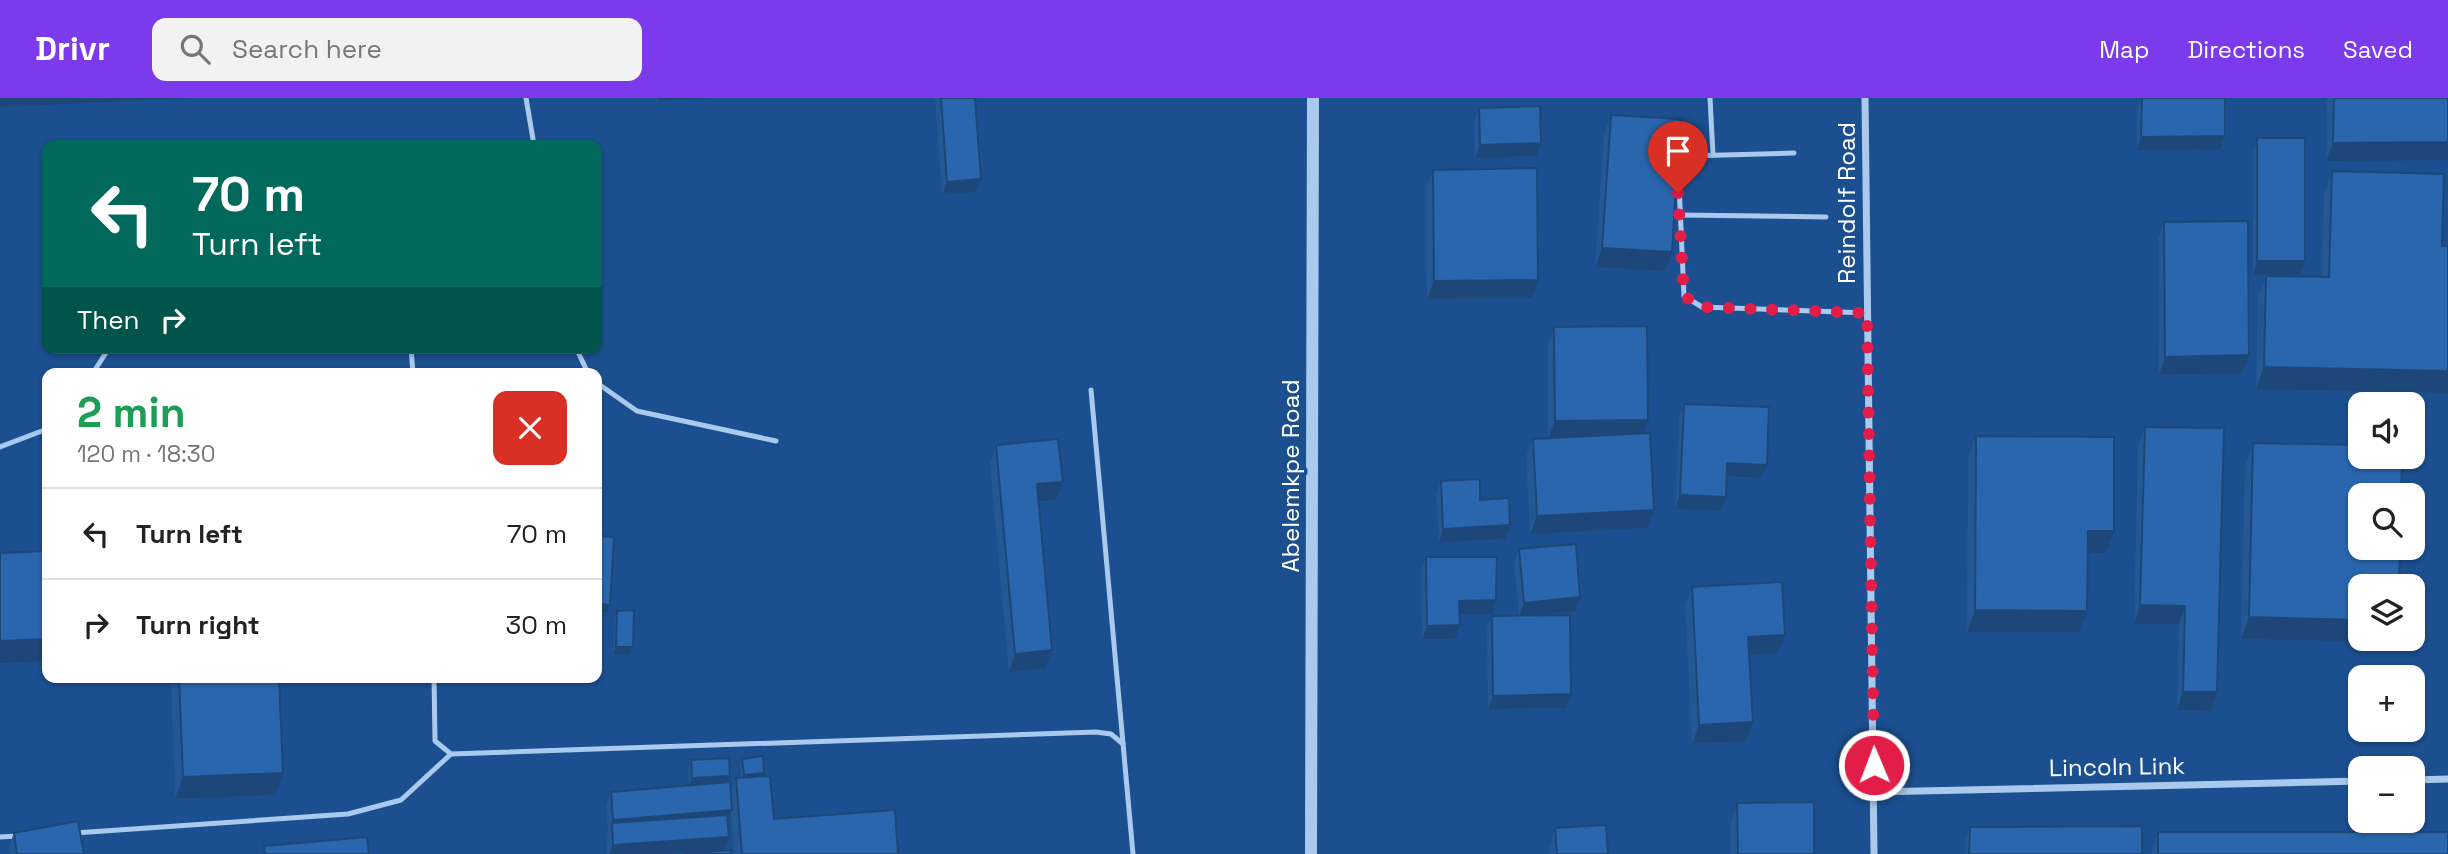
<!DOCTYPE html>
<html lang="en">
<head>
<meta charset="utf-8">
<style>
  body { margin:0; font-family:"Space Grotesk",sans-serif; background:#f2f2f2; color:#222; height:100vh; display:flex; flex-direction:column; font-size:26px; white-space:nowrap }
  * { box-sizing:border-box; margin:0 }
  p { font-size:23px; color:#767676 }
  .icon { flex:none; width:38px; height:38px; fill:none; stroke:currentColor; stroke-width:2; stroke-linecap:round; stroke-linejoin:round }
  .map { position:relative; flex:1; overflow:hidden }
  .sheet { position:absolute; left:42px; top:270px; width:560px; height:315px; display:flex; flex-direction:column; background:#fff; border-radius:14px; box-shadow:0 2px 5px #0004 }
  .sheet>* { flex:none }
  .guide { position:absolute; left:42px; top:42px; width:560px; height:214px; border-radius:14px; box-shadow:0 2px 5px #0004; background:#00695c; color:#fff; overflow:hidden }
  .fabs { position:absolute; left:2348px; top:294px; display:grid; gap:14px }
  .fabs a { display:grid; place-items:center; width:77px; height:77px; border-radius:14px; background:#fff; box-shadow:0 2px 5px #0004; font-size:35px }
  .pin { position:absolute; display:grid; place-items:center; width:60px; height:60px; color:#fff; margin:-72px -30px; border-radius:50% 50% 50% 0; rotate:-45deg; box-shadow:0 0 7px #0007 }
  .pin .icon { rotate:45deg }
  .me { position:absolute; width:77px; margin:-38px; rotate:359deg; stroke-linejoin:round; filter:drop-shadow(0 0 5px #0008) }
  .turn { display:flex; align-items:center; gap:24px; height:147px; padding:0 35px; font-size:32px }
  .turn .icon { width:91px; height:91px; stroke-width:2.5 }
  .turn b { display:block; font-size:49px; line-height:60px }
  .then { display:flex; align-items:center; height:66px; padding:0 35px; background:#0003; gap:14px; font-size:26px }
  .round { display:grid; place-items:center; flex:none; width:74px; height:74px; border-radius:14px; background:#f2f2f2 }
  .summary { display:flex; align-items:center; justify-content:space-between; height:119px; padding:0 35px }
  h1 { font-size:42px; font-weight:600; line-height:52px; color:#1e9e55 }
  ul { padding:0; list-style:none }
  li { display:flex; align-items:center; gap:21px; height:91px; padding:0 35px; border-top:2px solid #e0e0e0 }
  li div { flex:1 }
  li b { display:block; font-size:26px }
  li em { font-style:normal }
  header { display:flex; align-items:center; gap:42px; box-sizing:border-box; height:98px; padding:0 35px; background:#7c3aed; color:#fff }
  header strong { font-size:33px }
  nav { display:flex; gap:38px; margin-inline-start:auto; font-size:24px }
  .search { width:490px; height:63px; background:#f2f2f2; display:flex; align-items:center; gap:18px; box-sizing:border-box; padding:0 24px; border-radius:14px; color:#767676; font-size:26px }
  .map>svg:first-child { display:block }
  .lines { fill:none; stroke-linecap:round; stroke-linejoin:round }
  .service { stroke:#a9c9ee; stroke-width:5 }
  .minor { stroke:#a9c9ee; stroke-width:7 }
  .tertiary { stroke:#a9c9ee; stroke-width:12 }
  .wall { fill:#245895 }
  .shaded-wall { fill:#1d4779 }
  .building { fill:#2a66ad; stroke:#1d4779; stroke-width:2 }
  .route { stroke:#e11d48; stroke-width:12; stroke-dasharray:0 21.6 }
  .labels { text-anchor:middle; stroke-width:7; stroke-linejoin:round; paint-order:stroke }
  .street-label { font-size:24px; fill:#fff; stroke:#1b4f8f }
</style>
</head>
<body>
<header>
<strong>Drivr</strong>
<div class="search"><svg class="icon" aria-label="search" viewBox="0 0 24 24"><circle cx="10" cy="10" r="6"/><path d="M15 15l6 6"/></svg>Search here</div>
<nav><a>Map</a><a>Directions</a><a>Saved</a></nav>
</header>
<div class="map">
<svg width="2448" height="756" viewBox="0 0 2448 756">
  <rect width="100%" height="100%" fill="#1b4f8f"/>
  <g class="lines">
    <g class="service">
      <polyline points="526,0 534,47"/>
      <polyline points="1710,0 1713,57"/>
      <polyline points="1794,55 1686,58 1678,63 1684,198 1702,209 1867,215"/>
      <polyline points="1679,117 1826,119"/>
      <polyline points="411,250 413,275"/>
      <polyline points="576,250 588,275"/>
      <polyline points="93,275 109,250"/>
      <polyline points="597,285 637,313 776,343"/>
      <polyline points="1091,292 1133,756"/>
      <polyline points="0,349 47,331"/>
      <polyline points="434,579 435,643 451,656 1096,634 1111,636 1123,646"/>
      <polyline points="75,735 348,716 401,702 451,656"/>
      <polyline points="0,739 17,738"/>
    </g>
    <g class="minor">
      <polyline points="1865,0 1874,756"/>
      <polyline points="2413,682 2448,681"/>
      <polyline points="1874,694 2361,683"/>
    </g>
    <polyline class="tertiary" points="1311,756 1313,0"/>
  </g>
  <g class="wall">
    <polygon points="935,0 975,0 976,94 942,97"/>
    <polygon points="2141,0 2225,0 2220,51 2137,52 2137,12"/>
    <polygon points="2328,0 2448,0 2326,63 2327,3"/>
    <polygon points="1479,10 1536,58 1475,60 1474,23"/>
    <polygon points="1611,17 1665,173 1595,169 1604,35"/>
    <polygon points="2257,40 2305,163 2300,176 2253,177 2253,53"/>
    <polygon points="1433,72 1531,200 1427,201 1426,90"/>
    <polygon points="2332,73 2442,148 2448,148 2448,295 2256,291 2258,199 2266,178 2322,179 2324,95"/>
    <polygon points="2164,124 2242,275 2159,277 2158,142"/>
    <polygon points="1554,229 1643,335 1647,430 1530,436 1526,359 1533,341 1548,340 1548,247"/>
    <polygon points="1684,306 1767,367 1762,380 1726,379 1721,412 1675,411 1679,320"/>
    <polygon points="2145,329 2211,613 2177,612 2179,526 2134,526 2138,347"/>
    <polygon points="1976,338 2114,433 2106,455 2088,455 2087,513 2079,534 1967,534 1968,360"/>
    <polygon points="2253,345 2361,541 2392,541 2390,544 2241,541 2245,367"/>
    <polygon points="996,347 1063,384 1056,402 1038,404 1052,552 1046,570 1009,574 990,365"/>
    <polygon points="1441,383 1480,402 1505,441 1439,444 1436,396"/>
    <polygon points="1519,451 1580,499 1575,513 1533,517 1571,596 1566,610 1488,611 1487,531 1492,518 1519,517 1514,465"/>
    <polygon points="1426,459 1492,516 1460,516 1455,541 1422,541 1421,473"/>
    <polygon points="1692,489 1778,555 1749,557 1753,624 1746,643 1692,646 1685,507"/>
    <polygon points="617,513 630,556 613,556 615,520"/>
    <polygon points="171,579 279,579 275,697 175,701"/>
    <polygon points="742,661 763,678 774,721 898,756 734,756 731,716 728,724 729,739 724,752 667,756 607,756 607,739 608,735 606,707 611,694 689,687 688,669 691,662 728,684 731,694 736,680 741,680 740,668"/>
    <polygon points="1737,705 1814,756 1731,756 1731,724"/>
    <polygon points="1970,729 2142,756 1965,756 1965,742"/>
    <polygon points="1555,730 1608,756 1549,756 1549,749"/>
    <polygon points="2158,734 2448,756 2152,756 2152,753"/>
    <polygon points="14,735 84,756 10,756 9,748"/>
  </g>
  <g class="shaded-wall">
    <polygon points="0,0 190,0 0,9"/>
    <polygon points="659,0 708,0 658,3"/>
    <polygon points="2225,38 2220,51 2137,52 2141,39"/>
    <polygon points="2448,44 2448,62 2326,63 2333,45"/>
    <polygon points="1541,45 1536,58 1475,60 1480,47"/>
    <polygon points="981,81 976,94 942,97 947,84"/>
    <polygon points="1602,150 1672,154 1665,173 1595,169"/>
    <polygon points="2257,163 2305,163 2300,176 2253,177"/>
    <polygon points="1538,182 1531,200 1427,201 1434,183"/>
    <polygon points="2249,257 2242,275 2159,277 2165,259"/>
    <polygon points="2264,269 2448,273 2448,295 2256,291"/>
    <polygon points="1648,322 1641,340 1548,341 1555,323"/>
    <polygon points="1727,365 1767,367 1762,380 1722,378"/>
    <polygon points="1063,384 1056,402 1030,404 1037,386"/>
    <polygon points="1680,397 1726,399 1721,412 1675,411"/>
    <polygon points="1654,412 1647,430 1530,436 1537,418"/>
    <polygon points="1510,427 1505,441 1439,444 1443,431"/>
    <polygon points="2088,433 2114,433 2106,455 2080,455"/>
    <polygon points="1580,499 1575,513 1519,519 1524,505"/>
    <polygon points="1496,502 1492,516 1455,516 1459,503"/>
    <polygon points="597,506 610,507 607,514 597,514"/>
    <polygon points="2140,507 2185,508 2179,526 2134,526"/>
    <polygon points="1975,512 2087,513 2079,534 1967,534"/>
    <polygon points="2249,519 2361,522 2361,541 2392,541 2390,544 2241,541"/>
    <polygon points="1460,527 1455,541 1422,541 1427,528"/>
    <polygon points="1785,537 1778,555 1742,557 1748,539"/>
    <polygon points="47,541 47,563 0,565 0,543"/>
    <polygon points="616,549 633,549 630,556 613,556"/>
    <polygon points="1052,552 1046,570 1009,574 1015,556"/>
    <polygon points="2183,594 2217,594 2211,613 2177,612"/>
    <polygon points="1571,596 1566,610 1488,611 1493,598"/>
    <polygon points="1753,624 1746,643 1692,646 1699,627"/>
    <polygon points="283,675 275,697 175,701 183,679"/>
    <polygon points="764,675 762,682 742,684 744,677"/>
    <polygon points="730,678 728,685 689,687 692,680"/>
    <polygon points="732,712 727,726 612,726 613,722"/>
    <polygon points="729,739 724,752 667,756 609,756 613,747"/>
  </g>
  <g class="building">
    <polygon points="941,0 975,0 981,81 947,84"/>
    <polygon points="2142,0 2225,0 2225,38 2141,39"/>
    <polygon points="2334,0 2448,0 2448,44 2333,45"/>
    <polygon points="1540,8 1541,45 1480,47 1479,10"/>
    <polygon points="1611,17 1680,21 1672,154 1602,150"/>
    <rect x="2257" y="40" width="48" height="123"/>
    <polygon points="1537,70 1538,182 1434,183 1433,72"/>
    <polygon points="2332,73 2444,76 2442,148 2448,148 2448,273 2264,269 2266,178 2329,179"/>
    <polygon points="2248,123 2249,257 2165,259 2164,124"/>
    <polygon points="1647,228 1648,322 1555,323 1554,229"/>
    <polygon points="1684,306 1769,309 1767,367 1727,365 1726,399 1680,397"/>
    <polygon points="2145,329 2224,330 2217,594 2183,594 2185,508 2140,507"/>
    <polygon points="1650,335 1654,412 1537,418 1533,341"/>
    <polygon points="1976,338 2114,339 2114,433 2088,433 2087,513 1975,512"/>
    <polygon points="1058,341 1063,384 1037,386 1052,552 1015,556 996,347"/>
    <polygon points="2253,345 2361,347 2361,359 2402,359 2401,397 2361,397 2361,450 2400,450 2399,488 2361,488 2361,522 2249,519"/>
    <polygon points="1480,381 1480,402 1509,400 1510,427 1443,431 1441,383"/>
    <polygon points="597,438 614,439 610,507 597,506"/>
    <polygon points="1576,446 1580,499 1524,505 1519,451"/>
    <polygon points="47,453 47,541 0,543 0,455"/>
    <polygon points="1426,459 1497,459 1496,502 1459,503 1460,527 1427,528"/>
    <polygon points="1782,484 1785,537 1748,539 1753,624 1699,627 1692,489"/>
    <polygon points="634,512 633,549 616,549 617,513"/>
    <polygon points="1570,517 1571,596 1493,598 1492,518"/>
    <polygon points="179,579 279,579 283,675 183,679"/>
    <polygon points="763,658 764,675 744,677 742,661"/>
    <polygon points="729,660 730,678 692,680 691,662"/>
    <polygon points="770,678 774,721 895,712 898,756 742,756 736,680"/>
    <polygon points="730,684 732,712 613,722 611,694"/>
    <polygon points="1814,704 1814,756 1738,756 1737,705"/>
    <polygon points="727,717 729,739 613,747 612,725"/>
    <polygon points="78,723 84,756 17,756 14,735"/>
    <polygon points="1606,727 1608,756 1557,756 1555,730"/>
    <polygon points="2142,728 2142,756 1969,756 1970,729"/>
    <rect x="2158" y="734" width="290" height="22"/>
    <polygon points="367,739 369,756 265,756 264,748"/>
    <polygon points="731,752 731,756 683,756"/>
  </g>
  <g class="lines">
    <polyline class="route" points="1678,95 1684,198 1702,209 1867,215 1874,667"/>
  </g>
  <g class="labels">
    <g class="street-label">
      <text transform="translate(1847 105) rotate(-90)" y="8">Reindolf Road</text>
      <text transform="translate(1291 378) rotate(-90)" y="8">Abelemkpe Road</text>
      <text transform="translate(2117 669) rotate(-1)" y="8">Lincoln Link</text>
    </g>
  </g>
</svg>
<div class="fabs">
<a><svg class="icon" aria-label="sound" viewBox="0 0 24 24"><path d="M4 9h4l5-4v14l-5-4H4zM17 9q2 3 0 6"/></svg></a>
<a><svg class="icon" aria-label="search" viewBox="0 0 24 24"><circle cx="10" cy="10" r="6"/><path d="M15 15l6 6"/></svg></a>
<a><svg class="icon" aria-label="layers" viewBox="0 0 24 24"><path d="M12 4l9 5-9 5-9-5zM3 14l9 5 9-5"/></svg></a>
<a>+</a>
<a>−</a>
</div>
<div class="pin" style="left:1678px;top:95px;background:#d93025"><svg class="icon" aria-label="arrive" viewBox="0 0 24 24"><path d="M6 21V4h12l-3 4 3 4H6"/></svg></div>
<svg class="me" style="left:1874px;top:667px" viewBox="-20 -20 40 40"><circle r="17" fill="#e11d48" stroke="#fff" stroke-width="3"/><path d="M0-11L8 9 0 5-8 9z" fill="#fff"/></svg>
<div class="guide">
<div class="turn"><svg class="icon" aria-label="left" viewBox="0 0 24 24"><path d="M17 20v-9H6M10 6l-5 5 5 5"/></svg><div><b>70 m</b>Turn left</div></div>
<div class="then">Then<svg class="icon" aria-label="right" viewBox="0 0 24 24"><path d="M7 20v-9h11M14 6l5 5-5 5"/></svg></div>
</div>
<section class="sheet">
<div class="summary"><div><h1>2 min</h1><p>120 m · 18:30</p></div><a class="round" style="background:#d93025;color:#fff"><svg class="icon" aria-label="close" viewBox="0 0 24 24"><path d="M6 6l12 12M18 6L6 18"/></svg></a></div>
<ul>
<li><svg class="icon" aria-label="left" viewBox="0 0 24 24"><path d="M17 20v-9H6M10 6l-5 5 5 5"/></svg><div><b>Turn left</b></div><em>70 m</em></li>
<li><svg class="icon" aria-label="right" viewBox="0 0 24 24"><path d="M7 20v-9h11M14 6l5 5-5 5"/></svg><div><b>Turn right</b></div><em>30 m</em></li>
</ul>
</section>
</div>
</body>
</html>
